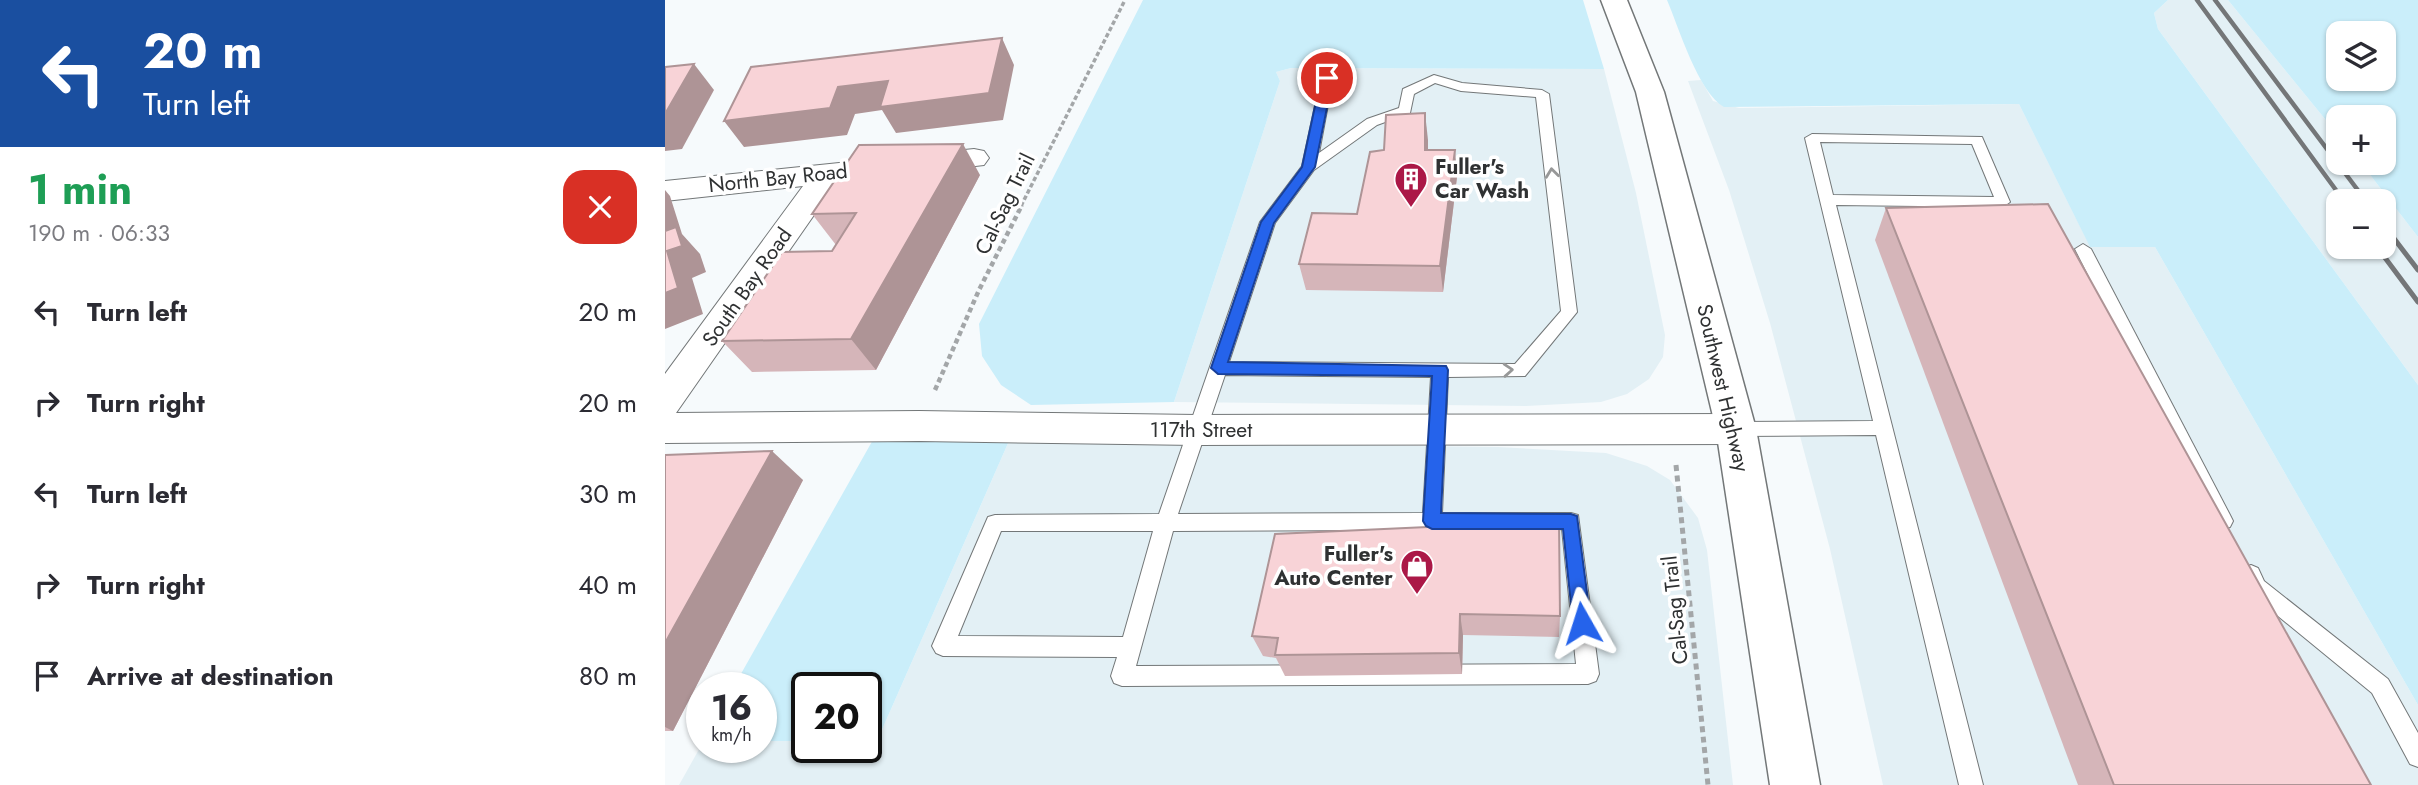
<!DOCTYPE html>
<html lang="en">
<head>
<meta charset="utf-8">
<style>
  body { margin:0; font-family:Jost,sans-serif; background:#f7f7f7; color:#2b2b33; height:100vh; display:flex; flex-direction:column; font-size:26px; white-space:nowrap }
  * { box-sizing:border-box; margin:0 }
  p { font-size:23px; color:#7c7c81 }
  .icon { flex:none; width:38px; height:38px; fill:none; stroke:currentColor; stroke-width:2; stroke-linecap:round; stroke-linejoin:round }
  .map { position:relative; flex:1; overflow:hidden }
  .drawer { display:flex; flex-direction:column; background:#fff; width:665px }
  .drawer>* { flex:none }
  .banner { background:#1a4fa0; color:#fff; overflow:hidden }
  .fabs { position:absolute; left:1661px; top:21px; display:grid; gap:14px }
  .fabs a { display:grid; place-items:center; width:70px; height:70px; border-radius:14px; background:#fff; box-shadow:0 2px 5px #0004; font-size:35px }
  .speed { position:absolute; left:21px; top:672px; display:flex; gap:14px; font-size:35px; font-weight:700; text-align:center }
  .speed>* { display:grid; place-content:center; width:91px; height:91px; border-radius:50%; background:#fff; box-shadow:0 2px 5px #0004; line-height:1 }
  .speed small { font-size:18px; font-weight:400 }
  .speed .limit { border:4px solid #111; border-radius:10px; background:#fff; color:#111 }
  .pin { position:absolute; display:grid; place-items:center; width:60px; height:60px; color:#fff; margin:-30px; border:4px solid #fff; border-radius:50%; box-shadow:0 2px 7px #0007 }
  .me { position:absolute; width:77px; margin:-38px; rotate:354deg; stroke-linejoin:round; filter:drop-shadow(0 0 5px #0008) }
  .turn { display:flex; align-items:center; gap:24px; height:147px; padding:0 28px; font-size:32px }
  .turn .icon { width:91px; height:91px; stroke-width:2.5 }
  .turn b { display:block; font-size:49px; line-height:60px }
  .round { display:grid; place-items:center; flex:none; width:74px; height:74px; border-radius:21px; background:#f7f7f7 }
  .overview { display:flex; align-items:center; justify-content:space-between; height:119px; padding:0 28px }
  h1 { font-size:42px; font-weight:700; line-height:52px; color:#1e9e55 }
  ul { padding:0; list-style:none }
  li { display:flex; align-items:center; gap:21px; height:91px; padding:0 28px }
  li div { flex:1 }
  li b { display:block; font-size:26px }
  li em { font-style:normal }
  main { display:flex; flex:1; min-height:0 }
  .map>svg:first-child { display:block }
  .built { fill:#e3f0f5; fill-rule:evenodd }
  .green { fill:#caeefa; fill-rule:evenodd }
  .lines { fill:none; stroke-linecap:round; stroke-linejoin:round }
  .service-casing { stroke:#737778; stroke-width:2 }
  .minor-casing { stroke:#737778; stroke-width:2 }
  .primary-casing { stroke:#737778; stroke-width:3 }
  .path-far2 { stroke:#a3a6a8; stroke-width:3.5; stroke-dasharray:4.5 2.5; stroke-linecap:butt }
  .path-far1 { stroke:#a3a6a8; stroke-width:4.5; stroke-dasharray:5 3.5; stroke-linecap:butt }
  .path { stroke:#a3a6a8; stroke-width:5; stroke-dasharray:6 4.5; stroke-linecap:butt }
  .service { fill:#fff; fill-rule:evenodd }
  .minor { fill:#fff; fill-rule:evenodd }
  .primary { fill:#fff; fill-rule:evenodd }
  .rail-far1 { stroke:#747678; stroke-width:4.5 }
  .rail { stroke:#747678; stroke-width:5 }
  .wall { fill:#d5b5b9 }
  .shaded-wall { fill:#ae9496 }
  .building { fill:#f8d3d7; stroke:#ae9496; stroke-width:2 }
  .oneway { stroke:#979898 }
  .route { fill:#2563eb; stroke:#184099; stroke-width:2 }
  .labels { text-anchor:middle; stroke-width:7; stroke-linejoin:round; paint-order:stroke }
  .poi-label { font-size:21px; font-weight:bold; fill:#2f3132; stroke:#fff; text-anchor:start }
  .street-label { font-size:21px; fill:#2f3132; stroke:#fff }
</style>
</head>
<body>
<main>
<section class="drawer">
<div class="banner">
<div class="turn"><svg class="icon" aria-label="left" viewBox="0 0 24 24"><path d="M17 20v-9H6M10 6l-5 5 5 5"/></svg><div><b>20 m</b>Turn left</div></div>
</div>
<div class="overview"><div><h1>1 min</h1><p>190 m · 06:33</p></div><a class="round" style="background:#d93025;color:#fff"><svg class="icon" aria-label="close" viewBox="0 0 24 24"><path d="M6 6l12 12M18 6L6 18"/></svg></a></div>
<ul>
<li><svg class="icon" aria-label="left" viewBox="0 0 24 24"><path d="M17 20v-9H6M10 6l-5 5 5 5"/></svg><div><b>Turn left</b></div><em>20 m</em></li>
<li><svg class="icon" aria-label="right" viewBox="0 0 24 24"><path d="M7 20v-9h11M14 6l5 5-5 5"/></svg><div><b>Turn right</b></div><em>20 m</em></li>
<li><svg class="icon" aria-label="left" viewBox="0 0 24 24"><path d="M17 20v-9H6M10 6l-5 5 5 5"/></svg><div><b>Turn left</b></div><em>30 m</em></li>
<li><svg class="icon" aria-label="right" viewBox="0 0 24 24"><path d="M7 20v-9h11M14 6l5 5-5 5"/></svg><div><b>Turn right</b></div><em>40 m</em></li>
<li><svg class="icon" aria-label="arrive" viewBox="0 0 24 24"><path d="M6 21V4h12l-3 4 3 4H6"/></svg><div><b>Arrive at destination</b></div><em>80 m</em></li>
</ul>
</section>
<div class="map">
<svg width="1753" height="785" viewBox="0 0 1753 785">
  <rect width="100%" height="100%" fill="#f6fafc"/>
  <g class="built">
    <path d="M1503 0H1563L1673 135V163H1696L1753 237V385L1493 29 1489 13ZM1673 201H1718V247H1673Z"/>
    <polygon points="626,68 939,69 971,193 1000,335 998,357 984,379 962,394 936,402 861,406 509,402 615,81 611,72"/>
    <polygon points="1036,80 1048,101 1074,108 1354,104 1425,246 1490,247 1753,705 1753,785 1218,785 1165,549 1105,323 1064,190 1023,81"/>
    <polygon points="344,441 833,447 941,453 982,466 1005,480 1033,518 1042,550 1068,785 14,785 37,744 37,747 96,747 96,741 142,741 142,747 201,747 201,741 212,741"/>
  </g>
  <g class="green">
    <polygon points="478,0 918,0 939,69 626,68 611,72 615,81 509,402 366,405 336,385 317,356 314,324"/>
    <path d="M1002 0H1503L1489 13 1493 29 1753 385V705L1490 247H1425L1354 104 1059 107C1033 92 1014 28 1002 0Z"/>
    <path d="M1563 0H1753V237L1696 163H1718V117H1673V135ZM1718 33V79H1673V33Z"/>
    <polygon points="209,438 344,441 212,741 201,741 201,688 142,688 142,741 96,741 96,688 68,688"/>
  </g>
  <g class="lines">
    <defs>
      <g id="service">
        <path d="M662 74 668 78 654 153 702 119 734 108 738 89 769 75 797 83 877 90 884 94 912 312 860 376 783 377 777 513H906L913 515 934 674 931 681 923 684 457 686 449 683 446 676 452 657 278 656 271 653 267 646 323 517 330 515 494 514 595 222 637 166 656 78ZM770 83 796 91 871 97 896 311 850 364 564 362 610 223 649 170 712 125 745 113 749 94ZM560 375 766 377 758 513 513 514ZM897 529 911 664 471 666 508 531ZM336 531H488L458 637 293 636Z"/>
        <path d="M1147 134 1317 137 1345 202 1338 207 1171 205 1318 785H1294L1211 435 1071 436 1065 434 1062 429 1065 424 1071 422 1208 421 1140 138ZM1155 142 1307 144 1329 197 1168 195Z"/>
        <polygon points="1418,244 1426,249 1565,515 1568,521 1565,527 1558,529 1551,527 1410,249"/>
        <polygon points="1586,565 1593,568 1599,581 1723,679 1753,733 1753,767 1745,764 1707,693 1585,593 1576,574 1579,568"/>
      </g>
      <polygon id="minor" points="309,149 319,151 324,158 319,165 172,182 11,413 254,411 532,415 1071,414 1084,418 1090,429 1084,440 1071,444 532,445 254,441 0,443 0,374 138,186 0,201 0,181"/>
      <polygon id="primary" points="936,0 962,0 999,92 1091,429 1155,785 1105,785 1051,429 971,92"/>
    </defs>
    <use href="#service" class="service-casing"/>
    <use href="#minor" class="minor-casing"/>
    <use href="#primary" class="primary-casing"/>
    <polyline class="path-far2" points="356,206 460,0"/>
    <polyline class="path-far1" points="270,390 314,290 357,205"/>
    <polyline class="path" points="1011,465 1043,785"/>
    <use href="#service" class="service"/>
    <use href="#minor" class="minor"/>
    <use href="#primary" class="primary"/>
    <g class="rail-far1">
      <polyline points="1532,0 1679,201"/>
      <polyline points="1550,0 1701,201"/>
    </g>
    <g class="rail">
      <polyline points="1718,224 1753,270"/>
      <polyline points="1712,247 1753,302"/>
    </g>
  </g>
  <g class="wall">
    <polygon points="760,113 763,150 792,177 778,292 641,290 634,264 692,214 719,150"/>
    <polygon points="315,175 211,370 87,372 57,341 167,251 171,245 147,214"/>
    <polygon points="1221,208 1706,785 1413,785 1210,240"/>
    <polygon points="0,455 138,480 8,731 0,731"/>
    <polygon points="610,534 895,616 894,637 798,635 797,674 620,676 611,658 598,656 587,636"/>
  </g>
  <g class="shaded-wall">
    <polygon points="337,38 349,65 338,120 231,133 217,110 190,114 182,135 79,147 59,121 173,87 223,81"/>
    <polygon points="29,64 49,90 17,149 0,151 0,114"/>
    <polygon points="760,113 763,140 763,176 760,150"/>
    <polygon points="298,144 315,175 211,370 186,339"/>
    <polygon points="790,150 792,177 778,292 775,266"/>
    <polygon points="0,190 5,196 17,234 35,254 41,272 27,278 38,314 0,329"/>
    <polygon points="107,451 138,480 8,731 0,727 0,643"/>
    <polygon points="795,614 798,635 797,674 794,653"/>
  </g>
  <g class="building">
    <polygon points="337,38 324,93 215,107 223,81 173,87 165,108 59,121 86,67"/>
    <polygon points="29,64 0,114 0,67"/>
    <polygon points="760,113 760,150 790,150 775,266 634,264 647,213 692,214 705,152 719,150 721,115"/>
    <polygon points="298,144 186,339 57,341 117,252 167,251 191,213 147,214 194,145"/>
    <polygon points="1383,204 1706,785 1449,785 1221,208"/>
    <polygon points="11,227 17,246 2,251 13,288 0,293 0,231"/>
    <polygon points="107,451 0,643 0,455"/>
    <polygon points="894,521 895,616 795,614 794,653 610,655 613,638 587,636 610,534"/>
  </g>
  <defs><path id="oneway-chevron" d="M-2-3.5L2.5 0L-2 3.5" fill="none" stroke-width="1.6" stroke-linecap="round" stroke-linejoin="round" transform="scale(1.75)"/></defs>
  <g class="oneway">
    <use href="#oneway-chevron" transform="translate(887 173) rotate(-97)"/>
    <use href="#oneway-chevron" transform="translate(843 370) rotate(-4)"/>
  </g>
  <polygon class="route" points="662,74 668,78 650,167 609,223 563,362 781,366 783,370 776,513 906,514 912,516 926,623 924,629 917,632 910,629 908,623 898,529 767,529 761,526 758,521 767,376 553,374 546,368 596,222 637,167 656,78"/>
  <defs>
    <symbol id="building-pin" viewBox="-11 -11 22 30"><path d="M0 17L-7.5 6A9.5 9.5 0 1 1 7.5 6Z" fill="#ab1847" stroke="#fff"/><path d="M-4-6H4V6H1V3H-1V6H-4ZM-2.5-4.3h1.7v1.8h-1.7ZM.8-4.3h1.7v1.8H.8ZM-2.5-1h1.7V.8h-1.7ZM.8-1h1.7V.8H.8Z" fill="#fff"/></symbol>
    <symbol id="shop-pin" viewBox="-11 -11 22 30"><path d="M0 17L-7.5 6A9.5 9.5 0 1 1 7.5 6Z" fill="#ab1847" stroke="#fff"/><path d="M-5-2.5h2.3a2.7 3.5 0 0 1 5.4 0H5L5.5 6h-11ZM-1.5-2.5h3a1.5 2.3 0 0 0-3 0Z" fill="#fff"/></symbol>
  </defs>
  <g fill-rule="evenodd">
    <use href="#building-pin" x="727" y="160" width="38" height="52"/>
    <use href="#shop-pin" x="733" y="547" width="38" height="52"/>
  </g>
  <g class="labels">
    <g class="poi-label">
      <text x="770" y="174">Fuller's<tspan x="770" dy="24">Car Wash</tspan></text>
      <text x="728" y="561" text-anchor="end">Fuller's<tspan x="728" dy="24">Auto Center</tspan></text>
    </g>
    <g class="street-label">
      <text transform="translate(113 178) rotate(-6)" y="7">North Bay Road</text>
      <text transform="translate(340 204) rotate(-64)" y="7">Cal-Sag Trail</text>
      <text transform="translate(82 287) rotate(-55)" y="7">South Bay Road</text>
      <text transform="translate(1058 388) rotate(77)" y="7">Southwest Highway</text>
      <text x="536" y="437">117th Street</text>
      <text transform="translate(1010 610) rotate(-96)" y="7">Cal-Sag Trail</text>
    </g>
  </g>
</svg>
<div class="fabs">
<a><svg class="icon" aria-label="layers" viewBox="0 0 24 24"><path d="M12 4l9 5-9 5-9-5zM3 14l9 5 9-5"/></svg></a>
<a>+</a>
<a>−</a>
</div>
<div class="speed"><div>16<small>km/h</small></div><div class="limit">20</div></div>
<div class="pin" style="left:662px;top:78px;background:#d93025"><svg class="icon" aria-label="arrive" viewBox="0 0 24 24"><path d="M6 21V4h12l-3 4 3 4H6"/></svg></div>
<svg class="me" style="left:917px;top:623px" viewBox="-20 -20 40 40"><path d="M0-17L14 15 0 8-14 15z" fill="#2563eb" stroke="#fff" stroke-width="4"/></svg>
</div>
</main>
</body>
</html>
